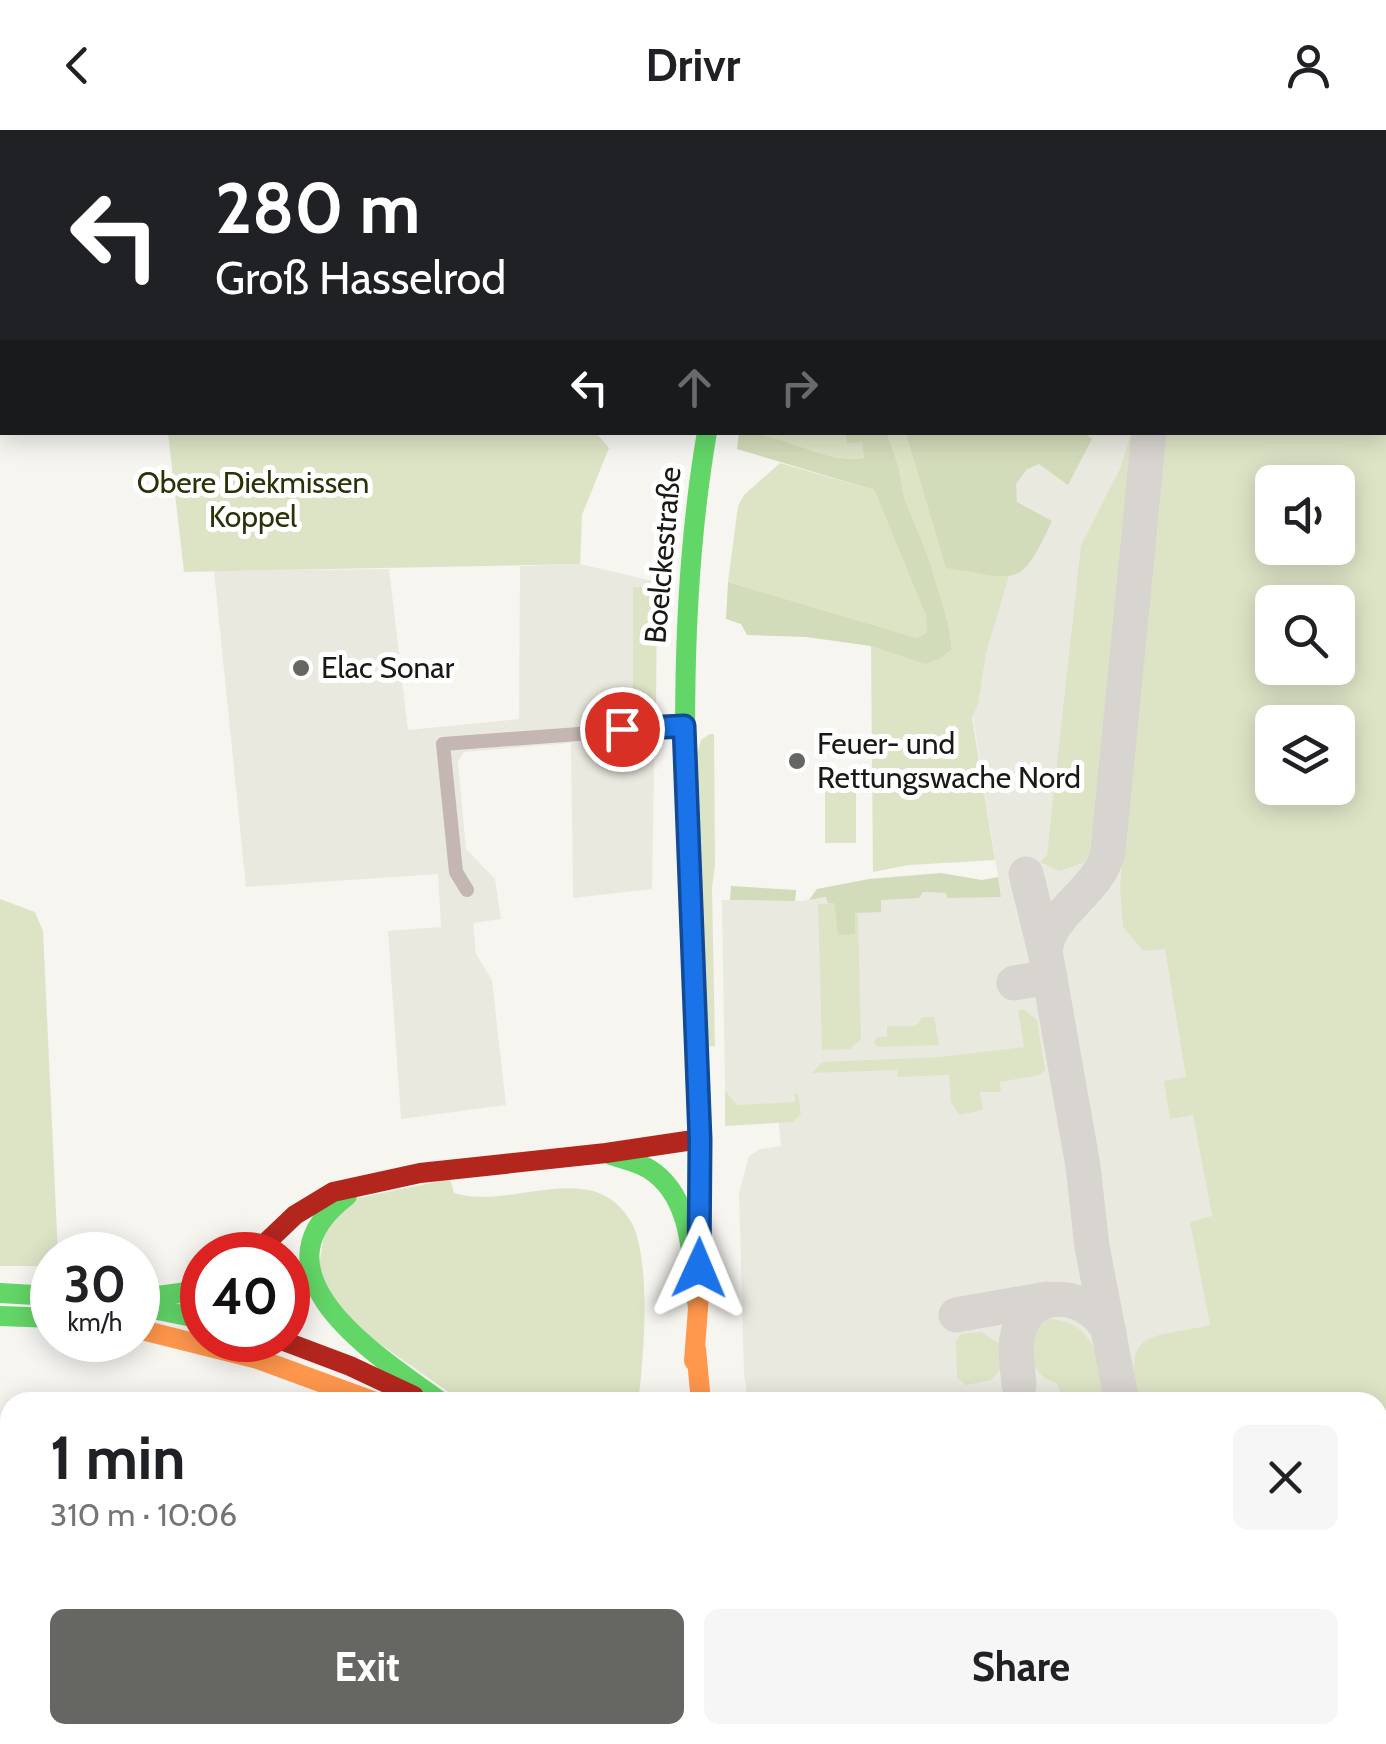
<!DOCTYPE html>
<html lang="en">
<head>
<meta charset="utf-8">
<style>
  body { margin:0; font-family:Cabin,sans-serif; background:#f6f6f6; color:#202124; height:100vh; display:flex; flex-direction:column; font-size:38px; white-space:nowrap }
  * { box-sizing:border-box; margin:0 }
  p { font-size:32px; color:#757577 }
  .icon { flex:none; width:55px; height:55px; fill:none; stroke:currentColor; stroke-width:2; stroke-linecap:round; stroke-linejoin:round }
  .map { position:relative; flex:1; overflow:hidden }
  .details { position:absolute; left:0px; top:1262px; width:1388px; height:352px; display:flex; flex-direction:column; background:#fff; border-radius:30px 30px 0 0; box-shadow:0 5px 25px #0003 }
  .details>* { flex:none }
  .banner { position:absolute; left:0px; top:0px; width:1388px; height:305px; box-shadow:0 5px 25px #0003; background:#202124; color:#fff; overflow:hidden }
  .tools { position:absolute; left:1255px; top:335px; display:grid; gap:20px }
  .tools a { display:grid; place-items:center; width:100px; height:100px; border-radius:15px; background:#fff; box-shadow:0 5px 25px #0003; font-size:50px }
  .speed { position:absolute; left:30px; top:1102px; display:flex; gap:20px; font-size:50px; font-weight:700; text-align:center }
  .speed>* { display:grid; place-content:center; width:130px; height:130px; border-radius:50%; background:#fff; box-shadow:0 5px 25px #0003; line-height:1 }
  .speed small { font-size:25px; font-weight:400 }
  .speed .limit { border:15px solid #d22; background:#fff; color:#111 }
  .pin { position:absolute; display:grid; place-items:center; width:85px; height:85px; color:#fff; margin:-42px; border:5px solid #fff; border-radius:50%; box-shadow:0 2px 10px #0007 }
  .me { position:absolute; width:110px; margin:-55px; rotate:1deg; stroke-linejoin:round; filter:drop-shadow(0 0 8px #0008) }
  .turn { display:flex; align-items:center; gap:35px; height:210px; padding:0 50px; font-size:45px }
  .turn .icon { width:130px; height:130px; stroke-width:2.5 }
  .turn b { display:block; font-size:70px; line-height:85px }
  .lanes { display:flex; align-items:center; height:95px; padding:0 50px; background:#0003; justify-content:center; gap:50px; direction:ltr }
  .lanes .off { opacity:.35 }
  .round { display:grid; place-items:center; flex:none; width:105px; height:105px; border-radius:15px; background:#f6f6f6 }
  .summary { display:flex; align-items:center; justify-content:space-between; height:170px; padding:0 50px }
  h1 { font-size:60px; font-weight:700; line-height:75px }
  .primary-button { display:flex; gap:20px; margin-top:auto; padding:20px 50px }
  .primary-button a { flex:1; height:115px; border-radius:15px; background:#666662; color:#fff; font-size:40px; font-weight:700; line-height:115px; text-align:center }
  .primary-button a+a { background:#f6f6f6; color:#202124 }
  header { display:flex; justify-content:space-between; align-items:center; height:130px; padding:0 50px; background:#fff; font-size:45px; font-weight:700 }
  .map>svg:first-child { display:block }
  .built { fill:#eae9df; fill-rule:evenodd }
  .green { fill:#dde4c6; fill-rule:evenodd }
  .forest { fill:#d2dbba }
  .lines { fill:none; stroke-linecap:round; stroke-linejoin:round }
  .taxiway { stroke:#d8d4d0; stroke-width:35 }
  .street { stroke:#c3b6b3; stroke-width:14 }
  .fast { stroke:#63d668; stroke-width:20 }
  .slow { stroke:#ff974d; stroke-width:20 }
  .jam { stroke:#b3261e; stroke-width:20 }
  .route-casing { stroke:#114b97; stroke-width:25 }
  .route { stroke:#1a73e8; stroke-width:18 }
  .poi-dot { fill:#666662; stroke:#fff; stroke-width:4 }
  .labels { text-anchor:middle; stroke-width:10; stroke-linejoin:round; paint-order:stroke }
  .park-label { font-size:30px; fill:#2a3308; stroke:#fff }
  .street-label { font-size:30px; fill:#191916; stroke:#fff }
  .poi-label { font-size:30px; fill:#191916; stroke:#fff; text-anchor:start }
</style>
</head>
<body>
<header><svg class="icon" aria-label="back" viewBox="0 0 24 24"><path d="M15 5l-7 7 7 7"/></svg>Drivr<svg class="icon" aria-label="person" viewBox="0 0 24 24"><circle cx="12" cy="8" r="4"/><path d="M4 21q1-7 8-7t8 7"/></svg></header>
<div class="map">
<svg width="1386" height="1614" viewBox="0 0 1386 1614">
  <rect width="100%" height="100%" fill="#f6f5f0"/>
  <g class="built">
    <path d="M814 0H1386V1614H940L932 1605H1378V1272H748L744 1244 739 1063 749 1026 760 1019 781 1016 777 976 737 975 725 960 722 770 801 771 874 761 947 763V767L1001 766 961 512 905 303 1385 302V2ZM1272 352H1338V418H1272ZM1272 472H1338V538H1272ZM1272 592H1338V658H1272Z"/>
    <polygon points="580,434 657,452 652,759 573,768 571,613 464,622 458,632 466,719 495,749 501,789 473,793 476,824 492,850 506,975 401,989 388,801 441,797 438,744 246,757 214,441 389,439 408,600 519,589 520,436"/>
    <polygon points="566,1605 731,1605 731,1614 570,1614"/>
  </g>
  <g class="green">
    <polygon points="194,0 532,0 533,2 191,2"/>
    <path d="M1386 52V1304L1378 1305V1272H1138C1123 1197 1150 1209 1210 1195L1190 1092 1212 1086 1193 985 1170 989 1164 951 1186 947 1165 819 1143 821 1123 797 1120 757 1164 303 1385 302ZM1272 352H1338V418H1272ZM1272 472H1338V538H1272ZM1272 592H1338V658H1272Z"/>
    <polygon points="596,303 609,318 582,385 580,434 184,442 168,303"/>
    <path d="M751 303H845L847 314 862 311 864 328C825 332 789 311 751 303Z"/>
    <polygon points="887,303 909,303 906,305 946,437 1009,446 986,523 978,575 972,587 995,730 909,735 873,742 871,516 897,524 952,519 948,492 929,429 904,367 899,338"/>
    <polygon points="1130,307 1135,307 1093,719 1083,733 1059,741 1040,732 1047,725 1081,415 1120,339"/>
    <polygon points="780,333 874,360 926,486 928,504 917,508 728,452 738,376 744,365"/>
    <polygon points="633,457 657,457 656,576 625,580 625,567 633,565"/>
    <polygon points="710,604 714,604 715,735 712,758 715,916 706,917 695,630 701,610"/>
    <rect x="825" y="649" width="31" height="64"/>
    <polygon points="0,769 35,782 43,801 58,1125 52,1125 52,1136 0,1136"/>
    <polygon points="834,773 838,805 858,782 861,909 850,919 822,920 818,774"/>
    <polygon points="1023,879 1037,890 1045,940 1040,945 1000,952 1001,962 980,962 983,980 959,985 951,972 949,945 898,947 897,940 812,943 822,932 940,927 1024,917 1018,880"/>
    <polygon points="922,887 934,887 939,915 878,917 874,912 877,907 887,907 887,896 916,896"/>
    <polygon points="725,960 737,975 795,972 795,963 798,964 801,984 793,992 725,996"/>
    <path d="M450 1049 454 1063C498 1076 549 1050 593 1061 615 1067 633 1087 638 1110 649 1153 644 1228 638 1272H463L347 1191 318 1143 325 1098 353 1069Z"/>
    <path d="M1048 1189C1096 1190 1101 1235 1108 1272H1064L1057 1253C1032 1246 1030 1229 1032 1205Z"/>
    <polygon points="981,1202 1000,1214 1001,1239 991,1250 966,1255 957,1248 956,1211 961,1204"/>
    <polygon points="0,1322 10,1328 10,1494 0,1493"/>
    <polygon points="1386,1327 1386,1614 1206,1614 1204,1605 1378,1605 1378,1329"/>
    <polygon points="991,1605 1173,1605 1175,1614 1000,1614"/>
  </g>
  <g class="forest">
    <path d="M909 302H1084L1092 309 1068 355 1039 334 1027 339 1016 354 1017 372 1052 391C1019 462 1018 448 946 438L906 304Z"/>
    <path d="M739 303C783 302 820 334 864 328L862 312 847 314 845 303H887L899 338 904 367 929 429 948 492 952 519 941 528 925 534 871 516 806 507 747 505 741 494 726 489 728 452 917 508 927 503 926 486 874 360 737 319Z"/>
    <polygon points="941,743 982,750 998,747 1001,767 947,768 946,763 923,762 919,768 881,770 881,782 855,783 855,804 838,805 834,773 828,773 826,767 809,770 817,759 869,749"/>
    <polygon points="731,756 796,760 795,771 730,770"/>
  </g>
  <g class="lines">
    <g class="taxiway">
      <polyline points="1243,2 1246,0"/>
      <polyline points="1026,744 1045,821 1083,1036 1092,1117 1122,1272"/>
      <path d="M1045 821C1049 781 1099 762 1108 722L1149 302"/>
      <polyline points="1014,853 1050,847"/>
      <polyline points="956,1185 1047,1169"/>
      <path d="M1019 1255C1018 1238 1013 1216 1019 1200 1035 1154 1089 1164 1109 1201"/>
      <polyline points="1188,1605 1190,1614"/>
    </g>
    <g class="street">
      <polyline points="467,760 456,742 443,614 684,596"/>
      <polyline points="0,1298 10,1305"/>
      <polyline points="546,1605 553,1614"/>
      <polyline points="461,1614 475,1605"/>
      <polyline points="524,1614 533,1605"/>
    </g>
    <g class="fast">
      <polyline points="755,0 755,2"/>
      <path d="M611 1025C623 1029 638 1032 649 1039 694 1067 691 1131 698 1178"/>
      <path d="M347 1066C243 1144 381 1228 441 1272"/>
      <path d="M700 1126C704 852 660 574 707 302"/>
      <polyline points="0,1163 52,1166"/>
      <polyline points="143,1168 202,1160"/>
      <polyline points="138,1176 202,1189"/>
      <polyline points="0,1186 52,1188"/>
      <polyline points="811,1605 819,1614"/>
      <polyline points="842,1605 851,1614"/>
    </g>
    <g class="slow">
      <polyline points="138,1199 258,1229 375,1272"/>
      <polyline points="696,1219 701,1272"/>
      <polyline points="694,1231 699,1165"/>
      <polyline points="874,1605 882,1614"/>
    </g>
    <g class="jam">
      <polyline points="253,1125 295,1085 333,1062 420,1043 606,1023 700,1009"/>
      <polyline points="281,1210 350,1236 414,1266"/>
    </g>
  </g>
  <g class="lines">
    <defs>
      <polyline id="route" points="622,599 684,596 700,1009 699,1138"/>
    </defs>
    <use href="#route" class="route-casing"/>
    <use href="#route" class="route"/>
  </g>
  <g class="poi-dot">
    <circle cx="301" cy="538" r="10"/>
    <circle cx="797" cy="631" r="10"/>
  </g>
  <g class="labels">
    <g class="park-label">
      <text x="253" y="363">Obere Diekmissen<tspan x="253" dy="34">Koppel</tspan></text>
    </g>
    <g class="street-label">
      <text transform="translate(663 425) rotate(-85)" y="10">Boelckestraße</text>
    </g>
    <g class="poi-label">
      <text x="321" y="548">Elac Sonar</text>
      <text x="817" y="624">Feuer- und<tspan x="817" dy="34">Rettungswache Nord</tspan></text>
    </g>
  </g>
</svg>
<div class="tools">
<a><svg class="icon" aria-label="sound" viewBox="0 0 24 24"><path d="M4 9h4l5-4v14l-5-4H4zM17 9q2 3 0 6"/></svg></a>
<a><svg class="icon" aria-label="search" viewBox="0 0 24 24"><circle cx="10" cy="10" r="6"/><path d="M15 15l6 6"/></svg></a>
<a><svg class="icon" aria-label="layers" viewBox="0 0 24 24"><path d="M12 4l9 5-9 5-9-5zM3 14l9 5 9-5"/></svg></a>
</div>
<div class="speed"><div>30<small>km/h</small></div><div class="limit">40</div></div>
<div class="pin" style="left:622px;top:599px;background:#d93025"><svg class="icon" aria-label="arrive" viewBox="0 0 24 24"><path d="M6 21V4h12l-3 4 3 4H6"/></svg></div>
<svg class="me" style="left:699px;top:1138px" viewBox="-20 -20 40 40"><path d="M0-17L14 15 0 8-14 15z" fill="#1a73e8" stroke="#fff" stroke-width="4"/></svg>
<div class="banner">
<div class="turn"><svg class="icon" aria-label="left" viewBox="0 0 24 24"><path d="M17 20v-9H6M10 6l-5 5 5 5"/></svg><div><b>280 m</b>Groß Hasselrod</div></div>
<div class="lanes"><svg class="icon" aria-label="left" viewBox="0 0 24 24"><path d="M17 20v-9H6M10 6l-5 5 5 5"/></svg><svg class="icon off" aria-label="ahead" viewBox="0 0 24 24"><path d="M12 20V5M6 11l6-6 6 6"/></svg><svg class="icon off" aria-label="right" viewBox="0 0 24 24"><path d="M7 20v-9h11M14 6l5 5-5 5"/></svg></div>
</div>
<section class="details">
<div class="summary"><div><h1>1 min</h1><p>310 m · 10:06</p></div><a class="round"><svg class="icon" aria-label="close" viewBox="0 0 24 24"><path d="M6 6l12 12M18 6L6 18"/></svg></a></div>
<div class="primary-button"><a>Exit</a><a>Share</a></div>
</section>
</div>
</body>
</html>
